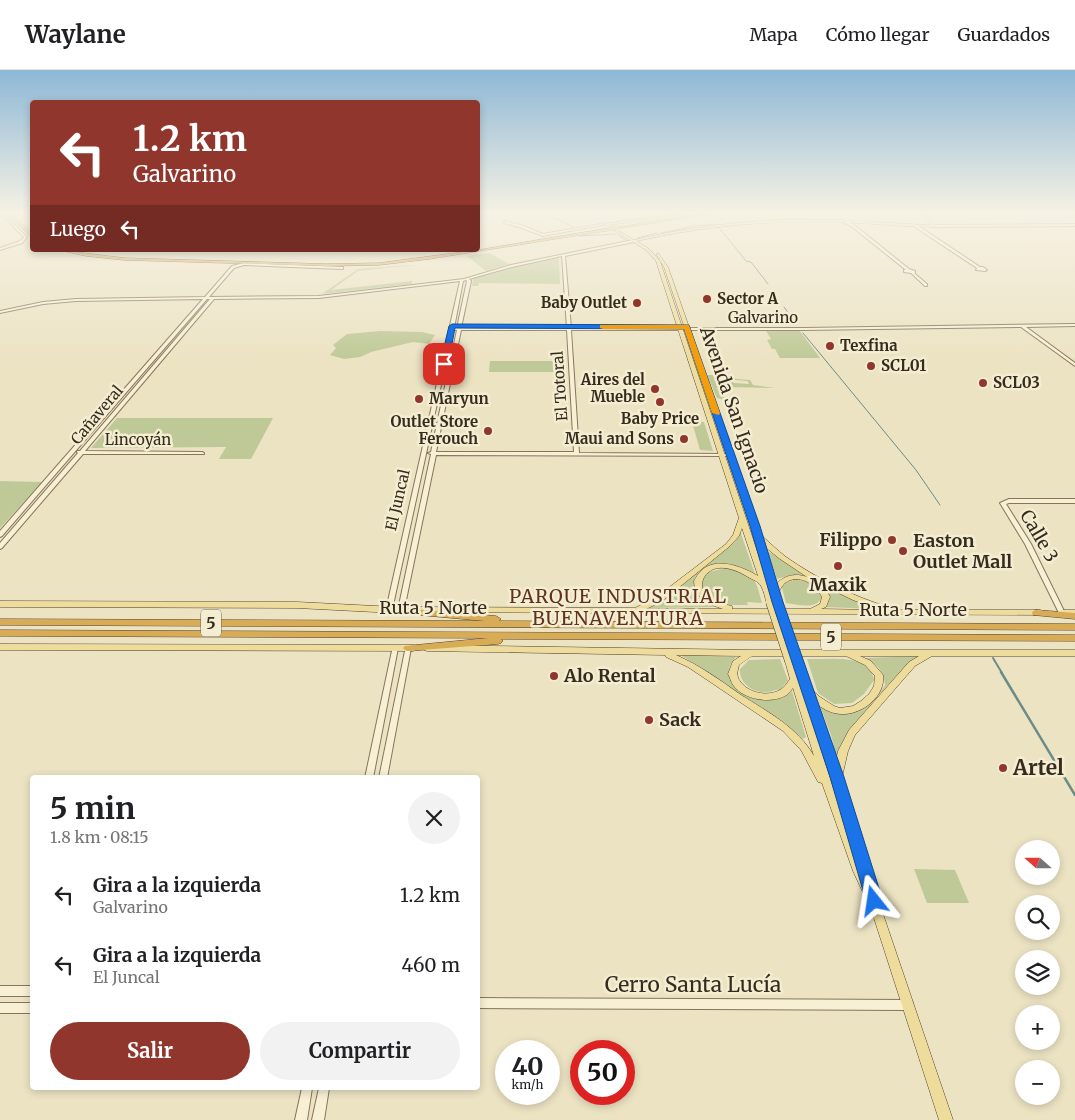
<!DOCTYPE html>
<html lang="es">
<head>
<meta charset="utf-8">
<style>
  body { margin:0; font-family:Merriweather,serif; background:#f2f2f2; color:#202124; height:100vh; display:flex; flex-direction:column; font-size:19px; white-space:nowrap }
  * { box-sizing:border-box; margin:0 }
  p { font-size:16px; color:#757577 }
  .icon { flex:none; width:28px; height:28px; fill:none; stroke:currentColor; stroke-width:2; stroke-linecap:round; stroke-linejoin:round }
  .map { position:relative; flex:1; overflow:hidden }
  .drawer { position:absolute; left:30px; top:705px; width:450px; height:315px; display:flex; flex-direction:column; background:#fff; border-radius:5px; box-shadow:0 2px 8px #0003 }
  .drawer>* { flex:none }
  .banner { position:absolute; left:30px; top:30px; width:450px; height:152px; border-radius:5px; box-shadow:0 2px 8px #0003; background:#91362d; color:#fff; overflow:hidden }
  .needle { width:32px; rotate:291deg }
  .buttons { position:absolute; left:1015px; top:770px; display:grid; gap:10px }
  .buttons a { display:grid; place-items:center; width:45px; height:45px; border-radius:50%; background:#fff; box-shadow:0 2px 8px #0003; font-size:25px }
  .speed { position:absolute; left:495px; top:970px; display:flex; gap:10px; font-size:25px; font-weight:700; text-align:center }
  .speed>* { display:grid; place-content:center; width:65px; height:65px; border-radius:50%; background:#fff; box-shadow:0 2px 8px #0003; line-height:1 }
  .speed small { font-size:12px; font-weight:400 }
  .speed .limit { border:8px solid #d22; background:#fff; color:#111 }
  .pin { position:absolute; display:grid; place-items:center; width:42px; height:42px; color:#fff; margin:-21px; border-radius:10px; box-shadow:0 2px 8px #0006 }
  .me { position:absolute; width:55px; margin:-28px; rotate:345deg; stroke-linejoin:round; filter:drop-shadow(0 0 4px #0008) }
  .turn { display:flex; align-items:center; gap:18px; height:105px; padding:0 20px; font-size:22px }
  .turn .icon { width:65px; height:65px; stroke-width:2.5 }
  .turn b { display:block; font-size:35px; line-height:42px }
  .then { display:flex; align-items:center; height:48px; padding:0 20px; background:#0003; gap:10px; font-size:19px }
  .round { display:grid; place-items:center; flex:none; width:52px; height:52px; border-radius:26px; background:#f2f2f2 }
  .headline { display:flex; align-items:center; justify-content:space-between; height:85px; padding:0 20px }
  h1 { font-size:30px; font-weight:700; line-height:38px }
  .action { display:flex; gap:10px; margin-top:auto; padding:10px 20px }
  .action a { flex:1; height:58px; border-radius:30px; background:#91362d; color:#fff; font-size:20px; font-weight:700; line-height:58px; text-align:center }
  .action a+a { background:#f2f2f2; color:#202124 }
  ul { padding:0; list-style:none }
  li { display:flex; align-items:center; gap:15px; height:70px; padding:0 20px }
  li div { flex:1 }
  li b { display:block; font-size:19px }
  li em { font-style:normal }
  header { display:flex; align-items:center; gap:30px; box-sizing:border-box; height:70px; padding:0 25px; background:#fff; border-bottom:1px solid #e0e0e0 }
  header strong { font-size:24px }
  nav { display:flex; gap:28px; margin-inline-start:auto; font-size:18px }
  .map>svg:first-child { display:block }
  .green { fill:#bfc997 }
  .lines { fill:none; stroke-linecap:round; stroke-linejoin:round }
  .stream-far2 { stroke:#6c8c87; stroke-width:1 }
  .stream-far1 { stroke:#6c8c87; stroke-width:2 }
  .stream { stroke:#6c8c87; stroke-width:2.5 }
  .canal { stroke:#a5bfba; stroke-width:2.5 }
  .minor-casing { stroke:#85755a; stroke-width:2 }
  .major-casing { stroke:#53432f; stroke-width:1 }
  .highway-casing { stroke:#53432f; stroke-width:1 }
  .minor { fill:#f7f0d5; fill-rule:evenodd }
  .major { fill:#eedc9c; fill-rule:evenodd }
  .highway { fill:#d8ab57; fill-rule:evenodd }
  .major-bridge-casing { stroke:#53432f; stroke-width:9; stroke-linecap:butt }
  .highway-bridge-casing { stroke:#53432f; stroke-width:5; stroke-linecap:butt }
  .major-bridge { stroke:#eedc9c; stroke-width:8 }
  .highway-bridge { stroke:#d8ab57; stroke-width:4.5 }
  .route { fill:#1a73e8; stroke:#114b97 }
  .slow { fill:#f59e0b }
  .poi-dot { fill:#91362d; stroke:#f4edd2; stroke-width:2 }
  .labels { text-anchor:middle; stroke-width:5; stroke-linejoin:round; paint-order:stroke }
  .far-poi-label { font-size:15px; font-weight:bold; fill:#352c1e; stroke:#f4edd2; text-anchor:start }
  .far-street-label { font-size:15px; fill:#352c1e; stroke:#f4edd2 }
  .shield { fill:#f4edd2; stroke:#6e6654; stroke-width:1 }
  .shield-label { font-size:16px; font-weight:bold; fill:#352c1e }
  .street-label { font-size:18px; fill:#352c1e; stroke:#f4edd2 }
  .poi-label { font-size:18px; font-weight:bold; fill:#352c1e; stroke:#f4edd2; text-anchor:start }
  .neighbourhood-label { font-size:19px; letter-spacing:1px; fill:#60331f; stroke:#f4edd2 }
  .near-poi-label { font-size:21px; font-weight:bold; fill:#352c1e; stroke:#f4edd2; text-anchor:start }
  .near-street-label { font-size:21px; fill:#352c1e; stroke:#f4edd2 }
</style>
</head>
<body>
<header>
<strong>Waylane</strong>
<nav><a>Mapa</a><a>Cómo llegar</a><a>Guardados</a></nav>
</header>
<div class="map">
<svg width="1075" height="1050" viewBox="0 0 1075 1050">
  <rect width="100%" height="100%" fill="#ece3c3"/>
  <g class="green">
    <polygon points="489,183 509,194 486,201 467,186"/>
    <path d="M559 188 560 214 479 213 478 216H472L473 209C502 199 530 194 559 188Z"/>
    <polygon points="412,195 415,195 358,201 331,220 412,211 412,214 322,224 358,199"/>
    <polygon points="380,261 422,262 435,265 429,274 413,272 371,282 360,287 344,289 330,285 336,278 333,275 347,264"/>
    <polygon points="766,261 800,261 820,288 780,288 775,279 772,279 767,270 771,269"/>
    <polygon points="490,291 564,291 564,302 489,302"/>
    <polygon points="707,305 726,305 734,313 749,314 748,311 735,310 731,305 733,306 736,309 750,310 753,315 775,318 720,317 725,330 717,328"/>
    <polygon points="117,348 273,348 251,389 219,389 226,377 91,378"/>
    <polygon points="692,352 704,352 713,381 700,380"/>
    <polygon points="0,411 42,412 0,458"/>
    <path d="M740 461 755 504C736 493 711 490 695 507 692 523 702 530 715 537L648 538 661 531 735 472Z"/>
    <path d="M767 481 876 539 825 537 830 529 825 516C808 508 795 502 777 509Z"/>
    <path d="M727 498C754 502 756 509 762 533L747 532 748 535C728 535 704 537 700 512L708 502Z"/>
    <path d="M796 509 810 513 822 523C822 541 798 535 786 533L782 518 783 514Z"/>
    <path d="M679 584 736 587C708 616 769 644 792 621L806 667 803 669 784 653Z"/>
    <path d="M918 586C894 605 848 658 836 685L831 665 820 636C852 651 866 644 885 615 884 602 877 594 866 588Z"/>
    <path d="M780 589 788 610 780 620C775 619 770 623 764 622 751 622 739 612 740 599L749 590Z"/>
    <path d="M807 589C827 590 870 582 874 610L864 624 852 633 834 634 818 623Z"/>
    <polygon points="914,799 955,800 969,833 927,833"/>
  </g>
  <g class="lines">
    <g class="stream-far2">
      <polyline points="547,144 575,158"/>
      <polyline points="661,163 694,156 716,154 746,191 751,192 768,214"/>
      <polyline points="618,165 626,170"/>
      <polyline points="580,166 616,164"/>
      <polyline points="637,168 657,163"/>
      <polyline points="784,237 796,254"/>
      <polyline points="803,263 916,400 940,435"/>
    </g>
    <polyline class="stream-far1" points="993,588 1002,603"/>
    <polyline class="stream" points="1001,602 1075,725"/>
    <polyline class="canal" points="478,150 481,146 489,144"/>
    <defs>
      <g id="minor">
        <polygon points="1,144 3,144 27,167 22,173 0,180 0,178 20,171 24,167"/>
        <polygon points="843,150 853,154 909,199 915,201 915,203 914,203 927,214 927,216 925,216 911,203 904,202 904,200 906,200 851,156 843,152"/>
        <polygon points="505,151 524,156 543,164 606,153 607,154 543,166 522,158 504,153"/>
        <polygon points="1075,154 1075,156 934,157 933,156 934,155"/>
        <polygon points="915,155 917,155 980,197 983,197 987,200 985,201 976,200 977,198 915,157"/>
        <path d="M633 170 634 172 565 186 571 258H804L1075 254V256L1026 257 1075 293V296L1021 257 804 260H571L579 383 730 384 732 385 730 386 436 385 404 540 401 542 398 540 431 384 428 383 431 382 457 260H453L392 540 389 542 386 540 460 211 319 228 214 229 85 381 202 382 204 383V384H83L2 478 0 479V473L78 383 77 382V381H80L210 229H207L2 466 0 467V461L203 229 76 231 43 234 0 243V241L43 232 76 229 205 227 232 196 244 193 343 197V199H342L244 195 234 198 209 227 319 226 464 209 511 195ZM562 186 567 258H461L471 211 469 209 512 197ZM466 210 467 211 457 258H454L463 211ZM461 260H567L574 382H436Z"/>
        <polygon points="1009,429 1075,429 1075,433 1009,433 1006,434 1031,474 1065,543 1064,545 1062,545 1059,543 1025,474 1000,433"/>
        <polygon points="393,576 397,576 398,578 373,708 365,708"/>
        <polygon points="406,576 410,576 411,578 387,708 379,708"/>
        <rect x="0" y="916" width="32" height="10"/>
        <polygon points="478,928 908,930 912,931 913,935 912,939 908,940 478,938"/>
        <rect x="0" y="933" width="32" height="10"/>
        <polygon points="302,1018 312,1018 307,1050 295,1050"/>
        <polygon points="319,1018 329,1018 324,1050 312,1050"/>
      </g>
      <g id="major">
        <path d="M677 144H686L609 155 634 170C701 154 767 148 836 150 867 151 899 154 931 155L921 144H925L936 156 934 157C902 157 870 153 838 152 770 150 703 156 637 171L648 178 660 191 774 532 773 534H767C765 528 764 521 761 516 759 512 752 509 748 507 740 502 729 497 719 498 705 499 696 515 707 526 714 532 723 534 732 536V539H810L820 534 822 527C816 514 798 503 785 513 782 516 779 520 779 524 779 527 781 529 782 532L781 534H775L774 532 752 456 664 197 656 184 658 183 668 197 762 466C770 473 777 480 786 487 816 508 852 526 888 537V540H1040L1043 541 1044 543 1043 545 414 542 413 540 417 537 635 538 655 528 726 474 733 465 739 448 656 191 646 180 604 154ZM742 458 758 506C743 497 716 486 701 501 698 503 696 508 694 511 695 529 708 534 723 539H646L661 532 730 476 739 466ZM765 477 780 489 807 507C795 503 785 505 776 514ZM822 515 853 530 879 540 821 539 826 537 830 527 826 519Z"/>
        <polygon points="0,531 297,532 395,537 399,540 395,543 297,538 0,537"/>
        <polygon points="1062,540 1075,540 1075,546 1059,545 1058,543 1059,541"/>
        <polygon points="0,574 413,575 416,576 417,578 416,580 413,581 0,580"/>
        <path d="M427 575 752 580H1075V586H932L915 596 855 665 848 681 842 707 879 827 878 831 882 841 953 1050H939L872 842 853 801 822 713 818 712 801 680 783 661 688 597 666 587 665 585 427 581 424 580 423 578 424 576ZM676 585 741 586 733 591 728 604C730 607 731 612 733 615 743 630 773 635 788 624 790 622 791 620 793 618L814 686C798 658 768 642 741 625 720 610 699 595 676 585ZM752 586H846L865 595 875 606 874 616 869 624 861 631 853 636 840 638 834 636 820 627 812 620 801 589H795L794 591 832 707 849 761 833 718 793 591 792 589H786L785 591 790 609C787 613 784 618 780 620 767 627 748 623 740 611 738 609 738 606 737 604L739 595ZM860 586H919L909 592 849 660 838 681 836 691 817 634C824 640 833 644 842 644 862 645 886 626 883 605L871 591Z"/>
      </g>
      <g id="highway">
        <polygon points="7,144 11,144 32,163 32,166 31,166"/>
        <polygon points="701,144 710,144 616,159 614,158"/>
        <polygon points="611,158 612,160 429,189 379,195 327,196 124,190 86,186 59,180 124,188 327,194 379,193 478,180"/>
        <polygon points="389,537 496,546 501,549 499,551 1075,554 1075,560 0,555 0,549 485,551 386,542 385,540"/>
        <polygon points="1036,540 1075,543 1075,549 1033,545 1032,543 1033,541"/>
        <polygon points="0,560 1075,565 1075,571 501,569 503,571 501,573 498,574 408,581 405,580 403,578 405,576 488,568 0,566"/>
      </g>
    </defs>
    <use href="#minor" class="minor-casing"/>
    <use href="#major" class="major-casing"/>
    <use href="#highway" class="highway-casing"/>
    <use href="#minor" class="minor"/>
    <use href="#major" class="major"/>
    <use href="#highway" class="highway"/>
    <defs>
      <g id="major-bridge">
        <polyline points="770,532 789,591"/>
        <polyline points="778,532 798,591"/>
      </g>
      <polyline id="highway-bridge" points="611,159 616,158"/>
    </defs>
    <use href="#major-bridge" class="major-bridge-casing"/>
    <use href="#highway-bridge" class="highway-bridge-casing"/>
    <use href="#major-bridge" class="major-bridge"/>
    <use href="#highway-bridge" class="highway-bridge"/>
  </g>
  <linearGradient id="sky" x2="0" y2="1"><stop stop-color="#8db8d6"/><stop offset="0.49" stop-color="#f6f2e4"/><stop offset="1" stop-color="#f6f2e4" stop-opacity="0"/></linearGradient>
  <rect width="1075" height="291" fill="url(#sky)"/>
  <polygon class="route" points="452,254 689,255 760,456 783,532 844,707 883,831 880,836 874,839 869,836 866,831 830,707 772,532 750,456 684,259 455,258 448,294 444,296 440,294 449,256"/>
  <polygon class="slow" points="600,255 689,255 720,343 719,345 712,343 684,259 603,259 600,258"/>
  <g class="poi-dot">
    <circle cx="707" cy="229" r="5"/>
    <circle cx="637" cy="233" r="5"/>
    <circle cx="830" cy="276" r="5"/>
    <circle cx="871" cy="296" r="5"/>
    <circle cx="983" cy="313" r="5"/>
    <circle cx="655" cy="319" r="5"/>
    <circle cx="419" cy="329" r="5"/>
    <circle cx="660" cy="332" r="5"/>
    <circle cx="488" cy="361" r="5"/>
    <circle cx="684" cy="369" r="5"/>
    <circle cx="892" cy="470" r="5"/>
    <circle cx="903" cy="481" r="5"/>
    <circle cx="838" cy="496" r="5"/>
    <circle cx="554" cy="606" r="5"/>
    <circle cx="649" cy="650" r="5"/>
    <circle cx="1003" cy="698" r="5"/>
  </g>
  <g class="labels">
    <g class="far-poi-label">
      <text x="717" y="234">Sector A</text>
      <text x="627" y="238" text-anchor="end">Baby Outlet</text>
      <text x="840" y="281">Texfina</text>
      <text x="881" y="301">SCL01</text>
      <text x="645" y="315" text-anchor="end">Aires del<tspan x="645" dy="17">Mueble</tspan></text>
      <text x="993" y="318">SCL03</text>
      <text x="429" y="334">Maryun</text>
      <text x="660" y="354" text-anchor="middle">Baby Price</text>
      <text x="478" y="357" text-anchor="end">Outlet Store<tspan x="478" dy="17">Ferouch</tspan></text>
      <text x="674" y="374" text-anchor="end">Maui and Sons</text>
    </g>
    <g class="far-street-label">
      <text x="763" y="253">Galvarino</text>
      <text transform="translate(560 316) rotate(-94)" y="5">El Totoral</text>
      <text transform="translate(97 345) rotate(-50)" y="5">Cañaveral</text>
      <text x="138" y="375">Lincoyán</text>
      <text transform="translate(398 430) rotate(-77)" y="5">El Juncal</text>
    </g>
    <g class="shield">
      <rect x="201" y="539.5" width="20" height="27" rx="4"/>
      <rect x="821" y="553.5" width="20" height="27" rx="4"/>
    </g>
    <g class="shield-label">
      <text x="211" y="559">5</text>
      <text x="831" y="573">5</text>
    </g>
    <g class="street-label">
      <text transform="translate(734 340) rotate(71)" y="6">Avenida San Ignacio</text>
      <text transform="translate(1039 466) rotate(60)" y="6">Calle 3</text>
      <text x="433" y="544">Ruta 5 Norte</text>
      <text x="913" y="546">Ruta 5 Norte</text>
    </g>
    <g class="poi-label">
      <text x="882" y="476" text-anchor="end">Filippo</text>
      <text x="913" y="477">Easton<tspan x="913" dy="21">Outlet Mall</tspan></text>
      <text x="838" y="521" text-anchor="middle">Maxik</text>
      <text x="564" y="612">Alo Rental</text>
      <text x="659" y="656">Sack</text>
    </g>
    <g class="neighbourhood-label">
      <text x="618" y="533">PARQUE INDUSTRIAL<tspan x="618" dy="22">BUENAVENTURA</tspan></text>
    </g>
    <g class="near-poi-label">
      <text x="1013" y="705">Artel</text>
    </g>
    <g class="near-street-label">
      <text x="693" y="922">Cerro Santa Lucía</text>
    </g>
  </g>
</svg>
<div class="buttons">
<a><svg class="needle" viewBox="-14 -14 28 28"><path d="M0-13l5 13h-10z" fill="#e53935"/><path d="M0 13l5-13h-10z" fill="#757577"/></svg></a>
<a><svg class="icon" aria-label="search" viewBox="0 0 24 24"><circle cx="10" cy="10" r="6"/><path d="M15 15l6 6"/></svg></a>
<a><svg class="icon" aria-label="layers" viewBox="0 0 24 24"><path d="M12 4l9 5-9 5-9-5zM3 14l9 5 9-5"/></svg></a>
<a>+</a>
<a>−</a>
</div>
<div class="speed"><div>40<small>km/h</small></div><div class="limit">50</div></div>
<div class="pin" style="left:444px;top:294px;background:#d93025"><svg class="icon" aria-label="arrive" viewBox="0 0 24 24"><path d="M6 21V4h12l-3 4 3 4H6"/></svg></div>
<svg class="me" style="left:874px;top:831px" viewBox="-20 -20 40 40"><path d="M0-17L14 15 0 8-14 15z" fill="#1a73e8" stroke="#fff" stroke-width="4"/></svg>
<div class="banner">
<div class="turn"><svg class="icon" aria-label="left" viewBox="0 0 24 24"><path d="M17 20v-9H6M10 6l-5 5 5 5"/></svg><div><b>1.2 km</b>Galvarino</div></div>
<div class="then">Luego<svg class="icon" aria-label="left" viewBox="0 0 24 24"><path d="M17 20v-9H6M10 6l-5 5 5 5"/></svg></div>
</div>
<section class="drawer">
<div class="headline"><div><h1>5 min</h1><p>1.8 km · 08:15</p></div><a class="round"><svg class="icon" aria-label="close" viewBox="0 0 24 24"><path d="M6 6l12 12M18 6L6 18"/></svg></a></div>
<ul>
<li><svg class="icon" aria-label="left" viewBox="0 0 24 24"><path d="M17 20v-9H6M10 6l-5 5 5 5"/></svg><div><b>Gira a la izquierda</b><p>Galvarino</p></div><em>1.2 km</em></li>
<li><svg class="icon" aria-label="left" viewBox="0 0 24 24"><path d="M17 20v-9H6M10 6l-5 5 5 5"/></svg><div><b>Gira a la izquierda</b><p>El Juncal</p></div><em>460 m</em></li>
</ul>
<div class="action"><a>Salir</a><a>Compartir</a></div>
</section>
</div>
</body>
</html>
